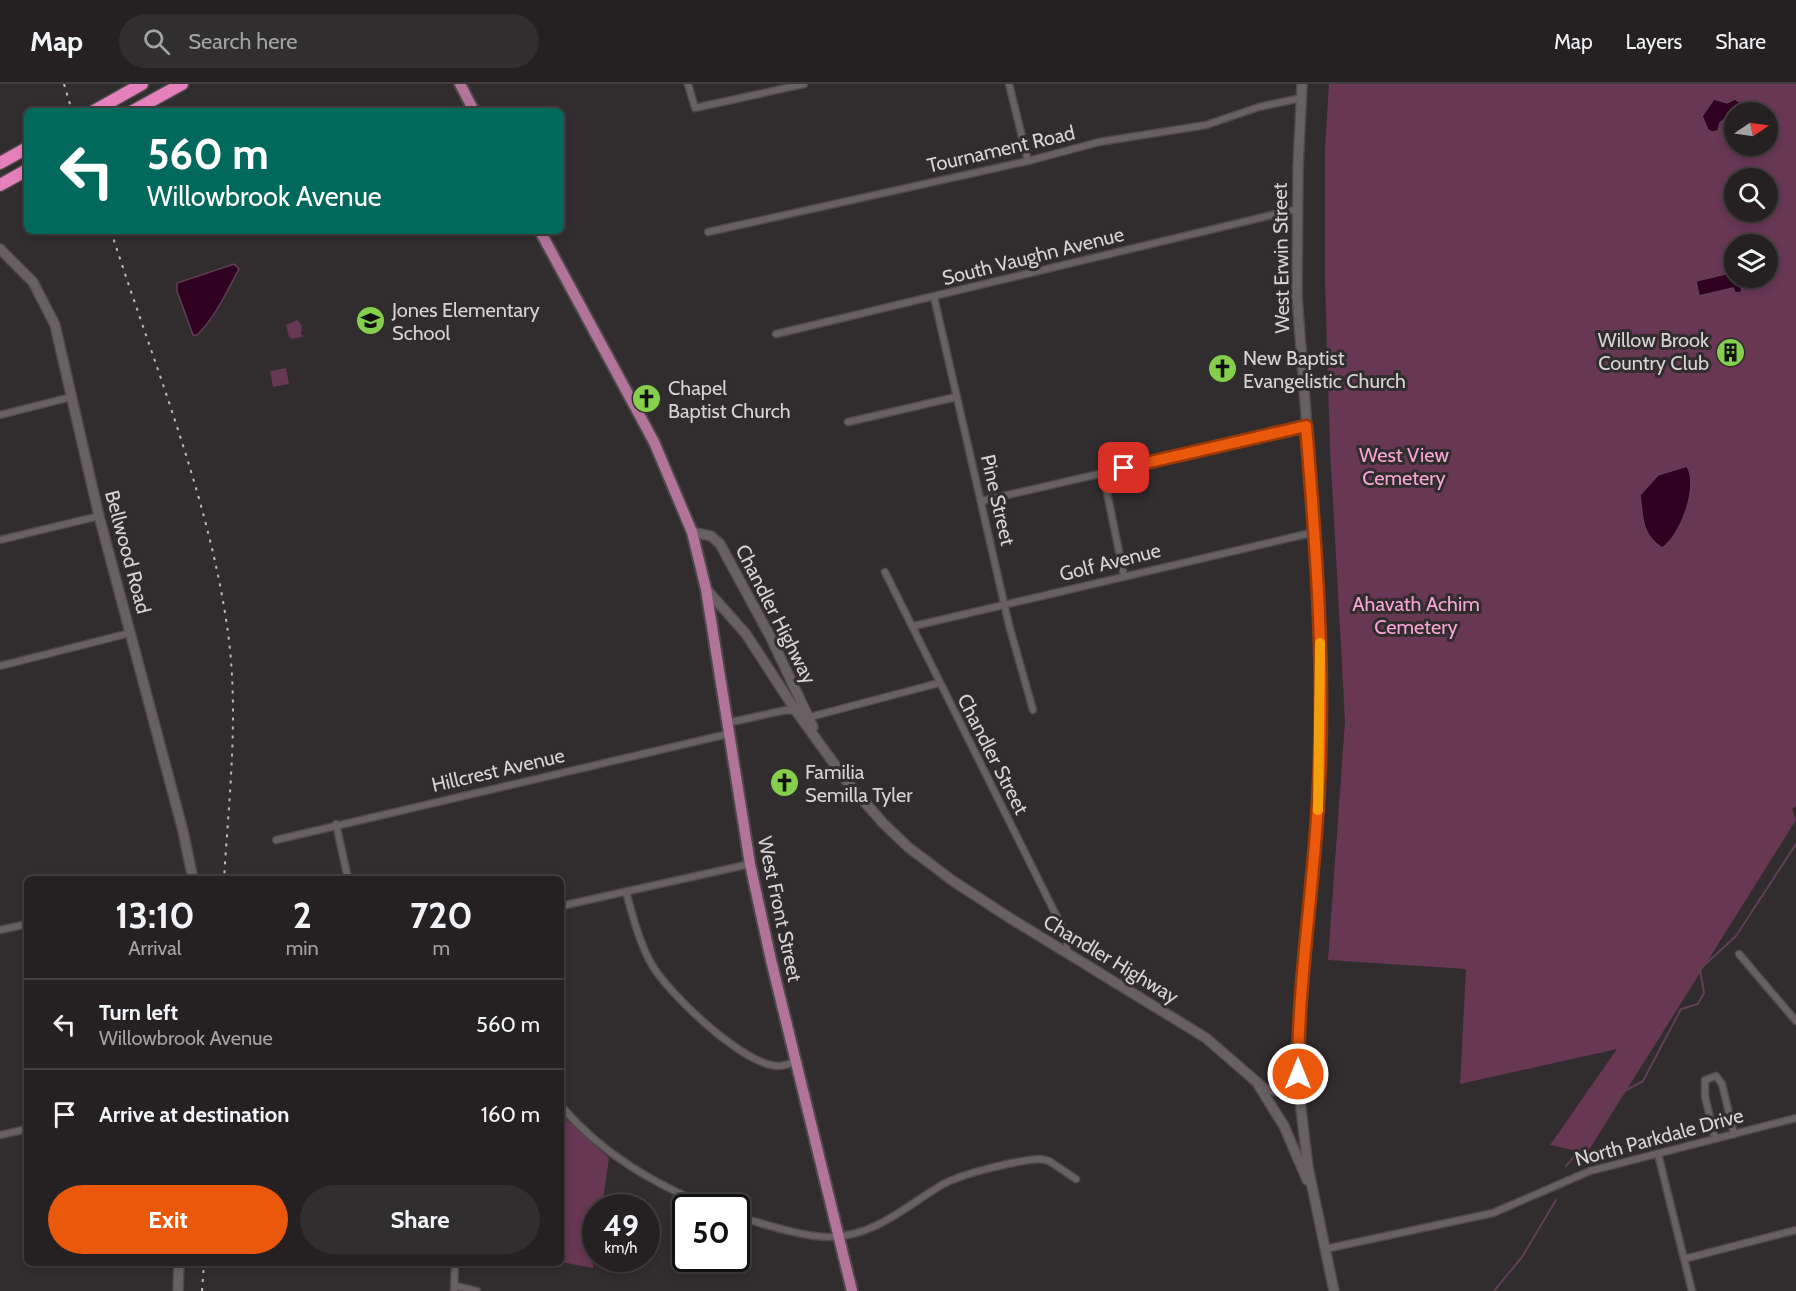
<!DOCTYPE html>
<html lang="en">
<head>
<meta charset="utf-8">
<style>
  body { margin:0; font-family:Cabin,sans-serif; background:#312e2f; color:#f1f3f6; height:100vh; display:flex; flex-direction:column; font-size:22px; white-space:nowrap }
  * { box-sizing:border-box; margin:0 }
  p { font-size:20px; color:#a3a3a5 }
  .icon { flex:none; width:33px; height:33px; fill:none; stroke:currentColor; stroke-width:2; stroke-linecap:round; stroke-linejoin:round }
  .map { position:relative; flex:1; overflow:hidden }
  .drawer { position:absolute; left:24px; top:792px; width:540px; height:390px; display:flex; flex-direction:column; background:#252122; border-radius:9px; box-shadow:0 3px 9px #0003,0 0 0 2px #423e40 }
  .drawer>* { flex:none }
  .banner { position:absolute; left:24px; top:24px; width:540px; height:126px; border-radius:9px; box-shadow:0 3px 9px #0003,0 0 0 2px #423e40; background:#00695c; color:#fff; overflow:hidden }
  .needle { width:39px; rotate:77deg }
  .controls { position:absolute; left:1724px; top:18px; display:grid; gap:12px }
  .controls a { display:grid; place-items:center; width:54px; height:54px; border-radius:50%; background:#252122; box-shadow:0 3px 9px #0003,0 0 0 2px #423e40; font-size:30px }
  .speed { position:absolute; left:582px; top:1110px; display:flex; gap:12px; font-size:30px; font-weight:700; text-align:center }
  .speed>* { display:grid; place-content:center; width:78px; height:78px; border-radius:50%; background:#252122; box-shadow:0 3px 9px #0003,0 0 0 2px #423e40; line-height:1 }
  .speed small { font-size:15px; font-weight:400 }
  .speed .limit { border:3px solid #111; border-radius:9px; background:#fff; color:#111 }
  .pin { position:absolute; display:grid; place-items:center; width:51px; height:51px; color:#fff; margin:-26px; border-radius:12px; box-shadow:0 3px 9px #0006 }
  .me { position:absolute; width:66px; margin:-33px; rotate:0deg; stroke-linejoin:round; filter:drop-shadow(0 0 4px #0008) }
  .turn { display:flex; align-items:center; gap:21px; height:126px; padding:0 24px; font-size:27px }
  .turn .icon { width:78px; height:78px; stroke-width:2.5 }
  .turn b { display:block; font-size:42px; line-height:51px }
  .eta { display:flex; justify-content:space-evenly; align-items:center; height:102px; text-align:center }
  .eta b { font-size:36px; font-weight:700; line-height:42px }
  .action { display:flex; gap:12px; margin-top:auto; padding:12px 24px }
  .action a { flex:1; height:69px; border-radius:36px; background:#ea580c; color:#fff; font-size:24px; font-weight:700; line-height:69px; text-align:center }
  .action a+a { background:#312e2f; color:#f1f3f6 }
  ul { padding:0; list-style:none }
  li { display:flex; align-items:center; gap:18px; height:90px; padding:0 24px; border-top:2px solid #423e40 }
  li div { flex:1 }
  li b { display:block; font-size:22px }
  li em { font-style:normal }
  header { display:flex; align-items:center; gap:36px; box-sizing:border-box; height:84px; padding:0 30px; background:#252122; border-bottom:2px solid #423e40 }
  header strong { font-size:28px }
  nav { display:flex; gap:33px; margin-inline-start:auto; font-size:21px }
  .search { width:420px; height:54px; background:#312e2f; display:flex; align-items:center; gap:15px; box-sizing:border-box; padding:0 21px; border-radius:33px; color:#a3a3a5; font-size:22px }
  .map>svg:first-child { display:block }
  .green { fill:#673754; fill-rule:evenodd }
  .water { fill:#2f0020; stroke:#613f56; stroke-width:1.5 }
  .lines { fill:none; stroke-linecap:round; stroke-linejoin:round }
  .stream { stroke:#613f56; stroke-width:2 }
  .street-casing { stroke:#4e494b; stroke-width:9 }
  .secondary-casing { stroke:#4e494b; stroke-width:12 }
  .primary-casing { stroke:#4e494b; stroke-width:14 }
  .highway-casing { stroke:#4e494b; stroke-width:15 }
  .street { stroke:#676164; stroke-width:6 }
  .secondary { stroke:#676164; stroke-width:9 }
  .primary { stroke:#b37499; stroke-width:10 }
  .highway { stroke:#e580bd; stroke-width:12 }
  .rail { stroke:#bdb9bb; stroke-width:2; stroke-dasharray:3 6; stroke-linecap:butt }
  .route-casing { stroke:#983908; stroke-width:15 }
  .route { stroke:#ea580c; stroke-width:10 }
  .slow { stroke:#f59e0b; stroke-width:10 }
  .labels { text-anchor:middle; stroke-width:6; stroke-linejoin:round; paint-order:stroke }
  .street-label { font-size:20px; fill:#d6d3d5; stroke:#312c2e }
  .poi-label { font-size:20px; fill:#d6d3d5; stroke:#312c2e; text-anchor:start }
  .park-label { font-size:20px; fill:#f8a5d6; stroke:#312c2e }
</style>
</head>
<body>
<header>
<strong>Map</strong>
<div class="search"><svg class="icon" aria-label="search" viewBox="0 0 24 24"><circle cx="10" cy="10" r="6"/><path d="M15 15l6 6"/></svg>Search here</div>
<nav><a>Map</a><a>Layers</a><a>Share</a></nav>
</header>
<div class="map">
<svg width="1796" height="1207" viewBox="0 0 1796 1207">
  <rect width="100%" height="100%" fill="#312c2e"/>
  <g class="green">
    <path d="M1329 0H1796V722L1792 725 1796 736 1587 1069 1550 1061 1617 965 1460 1000 1466 885 1328 876 1345 637 1330 364 1325 196V65ZM1734 28H1767V62H1734ZM1734 94H1767V128H1734ZM1734 160H1767V194H1734Z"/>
    <polygon points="297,236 302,242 301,251 305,252 292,255 289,253 286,241"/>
    <polygon points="286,284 289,300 273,303 270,287"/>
    <polygon points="561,1031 609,1074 602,1123 596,1124 593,1184 561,1178"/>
  </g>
  <g class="water">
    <polygon points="1714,15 1727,19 1735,15 1742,20 1720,39 1718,47 1712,48 1708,46 1702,32"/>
    <path d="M234 180 239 185C227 207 215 234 197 251H193L177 207V199Z"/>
    <polygon points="1734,188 1734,194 1739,194 1742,208 1735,209 1733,204 1699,212 1696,197"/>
    <path d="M1687 382C1699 402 1681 452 1662 464 1641 451 1643 433 1640 411L1658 391Z"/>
  </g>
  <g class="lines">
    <g class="stream">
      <polyline points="1566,1082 1584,1061 1617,1011 1643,997 1681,925 1698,920 1704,909 1700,885 1736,852 1796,760"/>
      <polyline points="1494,1207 1522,1173 1556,1116"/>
    </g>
    <defs>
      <g id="street">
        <polyline points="688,0 695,24 804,0"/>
        <polyline points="1009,0 1028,77"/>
        <polyline points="708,148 1028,77 1099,58 1206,41 1259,23 1301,14"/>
        <polyline points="934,213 1009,541 1033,626"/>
        <polyline points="776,250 1297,125"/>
        <polyline points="0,331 71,313"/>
        <polyline points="848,338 956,313"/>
        <polyline points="1103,389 1124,492"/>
        <polyline points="982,417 1306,342"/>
        <polyline points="0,456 99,432"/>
        <polyline points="885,488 1066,851 1068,858 1065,868"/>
        <polyline points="914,542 1315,448"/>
        <polyline points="0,582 130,549"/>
        <polyline points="806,634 939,599"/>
        <polyline points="727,639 786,626 797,627"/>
        <polyline points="336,740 348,795"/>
        <polyline points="276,756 728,650"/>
        <path d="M626 808C633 833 639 858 652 881 669 910 744 982 779 982 784 982 791 979 797 978"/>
        <polyline points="561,822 750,780"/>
        <polyline points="0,846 27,840"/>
        <polyline points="1739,870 1796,937"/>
        <path d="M561 1022C603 1071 653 1099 712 1124"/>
        <polyline points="0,1051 27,1045"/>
        <polyline points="1715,1055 1705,1012 1705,996 1716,992 1722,1000 1734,1050"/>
        <polyline points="1658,1070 1692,1207"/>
        <path d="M736 1132C763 1140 803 1153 830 1153 874 1152 904 1124 940 1102 959 1090 1018 1076 1041 1075L1049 1077 1076 1095"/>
        <polyline points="1325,1165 1493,1129 1590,1087 1796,1034"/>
        <polyline points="1684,1175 1796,1146"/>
        <polyline points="455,1202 477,1207"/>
        <polyline points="454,1207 455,1179"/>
      </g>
      <g id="secondary">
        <polyline points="1302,0 1298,84 1297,212 1315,448 1321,600 1317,742 1299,931 1299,1008 1308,1083 1334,1207"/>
        <polyline points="0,165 33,198 55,241 99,432 183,747 193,795"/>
        <polyline points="692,448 711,452 720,460 771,554 813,643"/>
        <polyline points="706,505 746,550 796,627 848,699 883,739 908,763 953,797 1013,836 1206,954 1266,1006 1299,1008"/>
        <polyline points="1259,1002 1284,1042 1307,1096"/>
        <polyline points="178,1207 179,1179"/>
      </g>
      <g id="primary">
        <polyline points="460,0 474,27"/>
        <polyline points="540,147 654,358 692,448 706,505 750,780 771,876 852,1207"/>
      </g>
      <g id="highway">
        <polyline points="94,27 142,0"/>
        <polyline points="133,27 182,0"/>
        <polyline points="0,79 27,64"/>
        <polyline points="0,101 27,86"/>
      </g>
    </defs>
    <use href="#street" class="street-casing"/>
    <use href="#secondary" class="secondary-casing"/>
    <use href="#primary" class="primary-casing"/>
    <use href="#highway" class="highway-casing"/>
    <use href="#street" class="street"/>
    <use href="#secondary" class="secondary"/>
    <use href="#primary" class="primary"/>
    <use href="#highway" class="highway"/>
    <g class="rail">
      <polyline points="64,0 72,27"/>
      <path d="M111 147C152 276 210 415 228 549 239 629 229 714 224 795"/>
      <polyline points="202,1207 204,1179"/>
    </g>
  </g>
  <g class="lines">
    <defs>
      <path id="route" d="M1124 384 1306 342C1316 461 1325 580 1319 700 1315 797 1298 893 1298 990"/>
    </defs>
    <use href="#route" class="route-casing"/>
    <use href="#route" class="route"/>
    <polyline class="slow" points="1318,726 1320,559"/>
  </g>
  <defs>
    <symbol id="school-disc" viewBox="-11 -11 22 22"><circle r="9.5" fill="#85cf4c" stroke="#312c2e"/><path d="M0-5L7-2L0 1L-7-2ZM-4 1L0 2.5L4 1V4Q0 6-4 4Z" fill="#111"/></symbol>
    <symbol id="building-disc" viewBox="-11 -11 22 22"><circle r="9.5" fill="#85cf4c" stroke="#312c2e"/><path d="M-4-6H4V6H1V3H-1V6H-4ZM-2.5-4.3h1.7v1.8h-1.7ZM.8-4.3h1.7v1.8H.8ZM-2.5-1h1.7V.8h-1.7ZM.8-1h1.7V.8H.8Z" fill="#111"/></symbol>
    <symbol id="church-disc" viewBox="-11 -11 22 22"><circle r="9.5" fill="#85cf4c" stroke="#312c2e"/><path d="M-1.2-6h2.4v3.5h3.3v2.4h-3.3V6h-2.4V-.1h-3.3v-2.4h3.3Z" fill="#111"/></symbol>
  </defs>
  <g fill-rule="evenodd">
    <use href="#school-disc" x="354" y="220" width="33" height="33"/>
    <use href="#building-disc" x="1714" y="252" width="33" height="33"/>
    <use href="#church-disc" x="1206" y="268" width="33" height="33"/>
    <use href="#church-disc" x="630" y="298" width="33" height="33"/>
    <use href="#church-disc" x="768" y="682" width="33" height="33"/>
  </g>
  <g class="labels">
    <g class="street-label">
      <text transform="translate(1001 65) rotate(-13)" y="7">Tournament Road</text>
      <text transform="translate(1033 172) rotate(-14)" y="7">South Vaughn Avenue</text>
      <text transform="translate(1281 174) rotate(-91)" y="7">West Erwin Street</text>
      <text transform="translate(998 416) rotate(77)" y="7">Pine Street</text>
      <text transform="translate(128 468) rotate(75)" y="7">Bellwood Road</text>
      <text transform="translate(1110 478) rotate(-14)" y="7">Golf Avenue</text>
      <text transform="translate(776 530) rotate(63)" y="7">Chandler Highway</text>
      <text transform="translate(993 670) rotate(63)" y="7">Chandler Street</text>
      <text transform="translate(498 686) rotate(-13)" y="7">Hillcrest Avenue</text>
      <text transform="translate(780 825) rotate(78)" y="7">West Front Street</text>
      <text transform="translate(1111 875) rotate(31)" y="7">Chandler Highway</text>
      <text transform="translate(1659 1053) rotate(-15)" y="7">North Parkdale Drive</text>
    </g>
    <g class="poi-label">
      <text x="392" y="233">Jones Elementary<tspan x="392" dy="23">School</tspan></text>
      <text x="1709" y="263" text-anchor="end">Willow Brook<tspan x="1709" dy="23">Country Club</tspan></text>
      <text x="1243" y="281">New Baptist<tspan x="1243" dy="23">Evangelistic Church</tspan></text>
      <text x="668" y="311">Chapel<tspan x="668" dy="23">Baptist Church</tspan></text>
      <text x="805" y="695">Familia<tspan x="805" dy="23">Semilla Tyler</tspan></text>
    </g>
    <g class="park-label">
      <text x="1404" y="378">West View<tspan x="1404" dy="23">Cemetery</tspan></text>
      <text x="1416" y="527">Ahavath Achim<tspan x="1416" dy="23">Cemetery</tspan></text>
    </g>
  </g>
</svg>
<div class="controls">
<a><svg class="needle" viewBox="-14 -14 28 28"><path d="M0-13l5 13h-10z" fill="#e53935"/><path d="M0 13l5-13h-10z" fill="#a3a3a5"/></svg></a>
<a><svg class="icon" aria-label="search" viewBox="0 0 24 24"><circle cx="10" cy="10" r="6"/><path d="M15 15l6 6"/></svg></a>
<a><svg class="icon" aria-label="layers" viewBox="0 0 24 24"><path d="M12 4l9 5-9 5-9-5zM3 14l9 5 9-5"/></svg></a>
</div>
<div class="speed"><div>49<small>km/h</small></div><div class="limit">50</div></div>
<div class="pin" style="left:1124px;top:384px;background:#d93025"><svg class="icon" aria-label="arrive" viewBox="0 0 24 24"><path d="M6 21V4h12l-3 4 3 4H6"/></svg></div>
<svg class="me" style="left:1298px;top:990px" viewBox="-20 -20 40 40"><circle r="17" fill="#ea580c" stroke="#fff" stroke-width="3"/><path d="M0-11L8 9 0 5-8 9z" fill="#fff"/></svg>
<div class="banner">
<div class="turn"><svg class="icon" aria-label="left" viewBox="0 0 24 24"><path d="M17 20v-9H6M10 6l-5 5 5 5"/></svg><div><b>560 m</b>Willowbrook Avenue</div></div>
</div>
<section class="drawer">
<div class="eta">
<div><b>13:10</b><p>Arrival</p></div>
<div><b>2</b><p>min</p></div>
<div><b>720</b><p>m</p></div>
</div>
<ul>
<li><svg class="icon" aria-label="left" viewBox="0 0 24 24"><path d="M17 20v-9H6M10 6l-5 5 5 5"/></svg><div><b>Turn left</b><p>Willowbrook Avenue</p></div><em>560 m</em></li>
<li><svg class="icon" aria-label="arrive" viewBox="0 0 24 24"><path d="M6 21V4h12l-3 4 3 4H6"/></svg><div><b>Arrive at destination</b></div><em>160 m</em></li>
</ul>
<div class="action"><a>Exit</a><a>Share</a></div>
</section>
</div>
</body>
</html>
